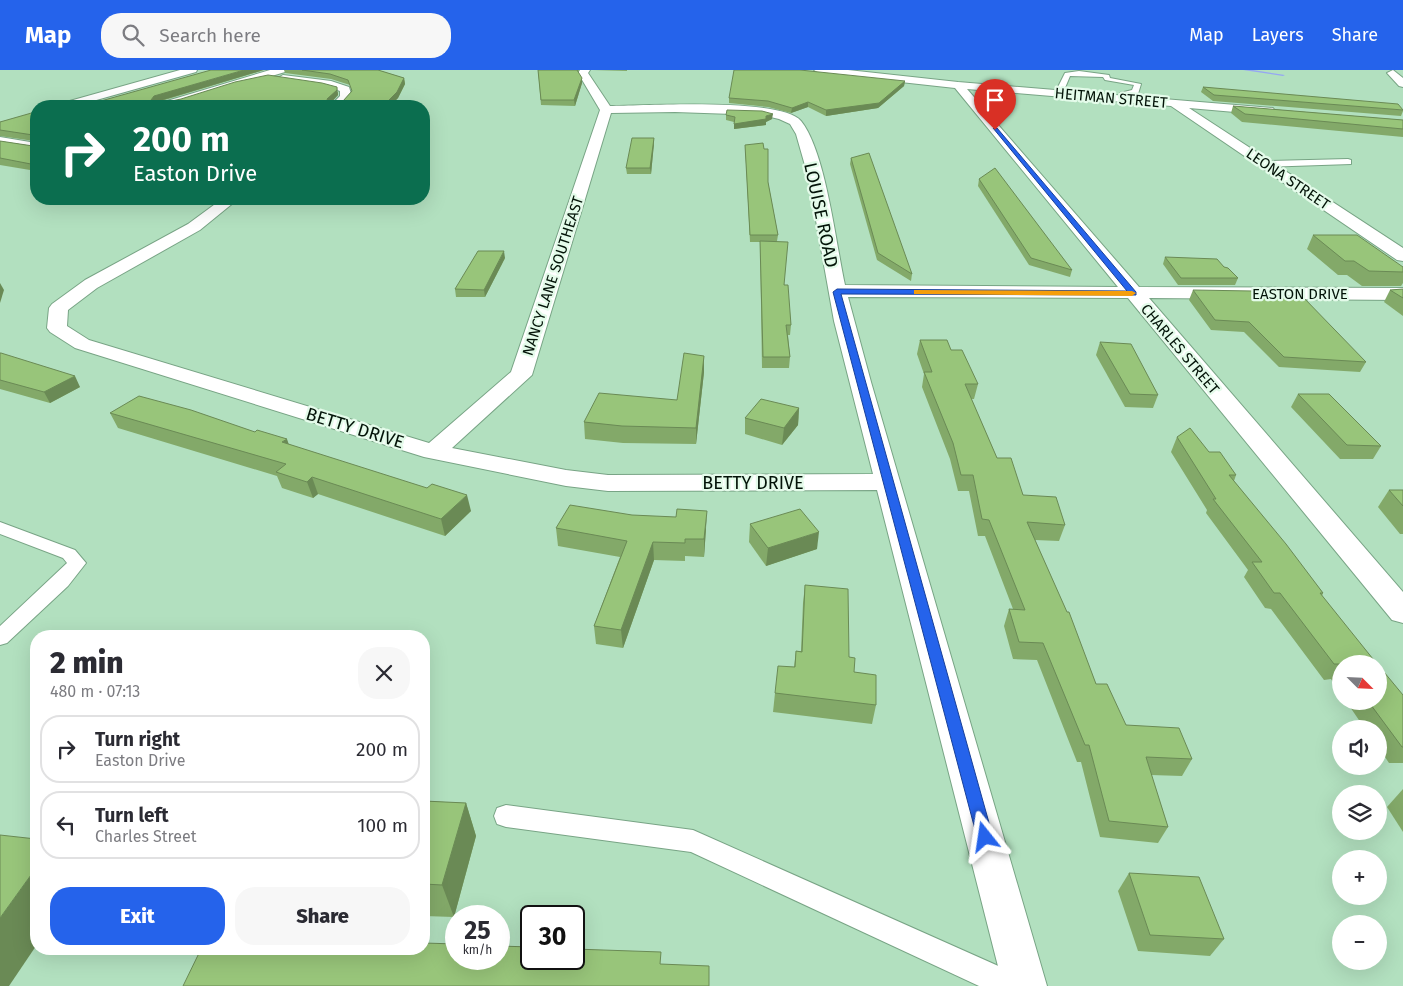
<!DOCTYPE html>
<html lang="en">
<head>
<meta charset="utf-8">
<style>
  body { margin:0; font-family:"Fira Sans",sans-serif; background:#f7f7f7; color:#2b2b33; height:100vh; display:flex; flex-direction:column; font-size:19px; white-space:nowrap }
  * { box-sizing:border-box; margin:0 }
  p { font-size:16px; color:#7c7c81 }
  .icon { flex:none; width:28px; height:28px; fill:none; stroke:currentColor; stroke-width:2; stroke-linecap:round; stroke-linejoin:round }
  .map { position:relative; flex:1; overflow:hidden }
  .drawer { position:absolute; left:30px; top:560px; width:400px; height:325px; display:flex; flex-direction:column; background:#fff; border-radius:20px; box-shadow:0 5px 20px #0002 }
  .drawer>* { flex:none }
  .hud { position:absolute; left:30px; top:30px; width:400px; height:105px; border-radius:20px; box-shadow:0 5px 20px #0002; background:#0b6e4f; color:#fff; overflow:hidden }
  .needle { width:32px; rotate:114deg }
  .buttons { position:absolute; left:1332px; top:585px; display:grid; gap:10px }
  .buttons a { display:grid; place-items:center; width:55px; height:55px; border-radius:50%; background:#fff; box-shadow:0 5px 20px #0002; font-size:25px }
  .speed { position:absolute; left:445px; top:835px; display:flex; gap:10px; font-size:25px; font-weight:700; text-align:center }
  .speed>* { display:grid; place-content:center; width:65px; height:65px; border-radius:50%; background:#fff; box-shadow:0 5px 20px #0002; line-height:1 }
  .speed small { font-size:12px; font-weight:400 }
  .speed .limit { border:2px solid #111; border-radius:8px; background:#fff; color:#111 }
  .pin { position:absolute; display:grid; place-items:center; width:42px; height:42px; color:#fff; margin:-51px -21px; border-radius:50% 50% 50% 0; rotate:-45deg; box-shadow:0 0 5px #0007 }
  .pin .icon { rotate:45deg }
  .me { position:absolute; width:55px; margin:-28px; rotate:345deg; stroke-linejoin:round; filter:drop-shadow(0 0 4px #0008) }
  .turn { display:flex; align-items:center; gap:18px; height:105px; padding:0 20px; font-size:22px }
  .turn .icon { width:65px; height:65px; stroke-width:2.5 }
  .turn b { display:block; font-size:35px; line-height:42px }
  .round { display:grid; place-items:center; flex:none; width:52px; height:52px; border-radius:20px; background:#f7f7f7 }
  .overview { display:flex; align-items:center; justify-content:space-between; height:85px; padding:0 20px }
  h1 { font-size:30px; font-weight:800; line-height:38px }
  .button { display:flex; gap:10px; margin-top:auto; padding:10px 20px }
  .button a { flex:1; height:58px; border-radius:20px; background:#2563eb; color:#fff; font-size:20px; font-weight:800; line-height:58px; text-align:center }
  .button a+a { background:#f7f7f7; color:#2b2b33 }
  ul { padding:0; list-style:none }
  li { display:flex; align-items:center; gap:15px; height:68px; margin:0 10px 8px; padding:0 10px; border:2px solid #e1e1e2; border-radius:20px }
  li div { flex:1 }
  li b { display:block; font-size:19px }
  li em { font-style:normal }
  header { display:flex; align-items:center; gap:30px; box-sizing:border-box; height:70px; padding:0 25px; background:#2563eb; color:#fff }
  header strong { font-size:24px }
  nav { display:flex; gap:28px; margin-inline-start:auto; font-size:18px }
  .search { width:350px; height:45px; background:#f7f7f7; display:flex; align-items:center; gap:12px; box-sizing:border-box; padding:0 18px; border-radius:20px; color:#7c7c81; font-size:19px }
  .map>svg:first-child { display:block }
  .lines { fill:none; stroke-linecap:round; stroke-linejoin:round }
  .stream { fill:#96a7f3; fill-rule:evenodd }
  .lane-casing { stroke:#78a485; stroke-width:2 }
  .street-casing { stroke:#78a485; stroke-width:2 }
  .lane { fill:#fff; fill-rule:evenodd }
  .street { fill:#fff; fill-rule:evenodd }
  .wall { fill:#83a969 }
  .shaded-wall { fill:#6a8a55 }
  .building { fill:#98c57a; stroke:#6a8a55 }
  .route { fill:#2563eb; stroke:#184099 }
  .slow { fill:#f59e0b }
  .labels { text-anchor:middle; stroke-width:4.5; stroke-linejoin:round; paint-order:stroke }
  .far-street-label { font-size:15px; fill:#031308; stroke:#e4fbea }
  .street-label { font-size:18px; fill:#031308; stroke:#e4fbea }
</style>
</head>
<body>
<header>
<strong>Map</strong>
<div class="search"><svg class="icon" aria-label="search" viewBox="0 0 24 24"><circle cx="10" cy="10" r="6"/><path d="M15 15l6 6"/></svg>Search here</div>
<nav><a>Map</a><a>Layers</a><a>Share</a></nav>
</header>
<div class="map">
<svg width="1403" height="916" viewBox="0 0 1403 916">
  <rect width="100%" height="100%" fill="#b2e0bf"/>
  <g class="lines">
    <polygon class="stream" points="1243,0 1253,0 1285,5 1283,6"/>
    <defs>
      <g id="lane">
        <polygon points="1079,1 1109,5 1110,8 1141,14 1138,24 1128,25 1128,29 1124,31 1120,29 1120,23 1132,20 1134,15 1105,10 1103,7 1070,6 1062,25 1056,25 1055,23 1065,3"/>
        <polygon points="1348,89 1351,90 1351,94 1265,97 1261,94 1265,91"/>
        <polygon points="0,452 75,480 86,493 68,516 7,573 0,575 0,556 67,493 63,488 0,464"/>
        <polygon points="506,735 693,760 1021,906 1025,916 979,916 691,782 506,757 497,754 494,746 497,738"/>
      </g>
      <g id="street">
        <polygon points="180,0 197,0 196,2 75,36 57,36 59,34"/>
        <polygon points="270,0 286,0 285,2 172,36 155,36 157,34"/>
        <path d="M580 0H590L588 3 610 36C643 36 781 27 801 51 826 82 836 175 845 215L1118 217 955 18 819 3 814 0H848L958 12 1273 38 1275 41 1273 44 1269 45 1189 38 1403 178V191L1397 190 1171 36 967 19 1139 217 1403 218V230L1149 228 1403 522V553L1392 550 1128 228 848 227 871 312 1047 916H1003L877 420 608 421 566 416 424 387 75 278 50 262 47 258 49 238 52 234 85 210 188 154 222 129H238L200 160 97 218 68 240 67 256 89 270 429 373 511 302 600 40 578 3ZM675 42 762 45 779 49 790 54 796 64 808 106 834 251 873 404 608 405 566 400 452 378 532 305 611 43Z"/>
        <polygon points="1393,0 1403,8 1403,17 1399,16 1387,3"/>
        <polygon points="283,5 331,11 349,17 352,27 343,36 330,36 340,26 340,21 329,17 279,10 278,8"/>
        <polygon points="0,67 36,73 36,81 0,75"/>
      </g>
    </defs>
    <use href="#lane" class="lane-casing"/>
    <use href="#street" class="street-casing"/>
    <use href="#lane" class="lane"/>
    <use href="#street" class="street"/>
  </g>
  <g class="wall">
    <polygon points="264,0 158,32 338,22 338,25 331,32 343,31 352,21 350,15 331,9 285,3 284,0 378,0 404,8 405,14 398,28 390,36 83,36"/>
    <polygon points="538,0 579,0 578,2 582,13 575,36 541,35"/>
    <polygon points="591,0 627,0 627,1 592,0"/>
    <polygon points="905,11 904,16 878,38 826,46 808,37 791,43 768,37 729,33 729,28"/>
    <polygon points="1203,17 1403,40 1403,41 1401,46 1213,31 1201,22"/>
    <polygon points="1233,36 1403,50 1403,67 1242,52 1231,43"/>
    <polygon points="36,43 36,101 0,95 0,71 33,76 35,74 34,71 0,66 0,52"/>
    <polygon points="726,45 772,49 766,52 766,55 734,59 734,52 726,50"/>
    <polygon points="654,68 654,73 651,104 627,104 626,98"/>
    <polygon points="745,75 768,112 778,165 777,171 791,255 790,265 788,265 790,287 789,298 762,298 760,172 750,172"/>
    <polygon points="851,88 912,204 911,211 877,190 850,94"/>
    <polygon points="979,109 1072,200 1070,207 1029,195 978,116"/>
    <polygon points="182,129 199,129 200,132"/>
    <polygon points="1313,165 1403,197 1403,213 1401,216 1362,216 1347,205 1338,205 1307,179"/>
    <polygon points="1165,187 1224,197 1238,208 1235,215 1178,215 1163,194"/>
    <polygon points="505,188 485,227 456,227 455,219"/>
    <polygon points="1403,219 1403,246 1384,232 1390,220"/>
    <polygon points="1193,220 1366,292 1360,302 1279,297 1244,262 1211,260 1189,230"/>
    <polygon points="920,270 951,280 978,314 974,329 971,329 997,388 1023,425 1065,455 1059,471 1035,470 1096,614 1126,655 1192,689 1182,706 1151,705 1168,757 1158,773 1100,767 1081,692 1077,692 1037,590 1013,589 1004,556 1009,539 1013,539 985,466 978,466 969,421 958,421 950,389 922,317 924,304 917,284"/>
    <polygon points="1100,272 1158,325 1153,338 1125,337 1096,285"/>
    <polygon points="0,283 80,317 50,333 0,319"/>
    <polygon points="704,286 704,302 696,374 623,373 585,369 584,352 677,330"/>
    <polygon points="1298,324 1381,376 1373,389 1340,389 1291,337"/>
    <polygon points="799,338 798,355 782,375 745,364 745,348"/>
    <polygon points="110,343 288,374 471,441 445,466 318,424 313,428 282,418 277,406 118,358"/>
    <polygon points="1177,367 1209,382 1236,405 1234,411 1323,523 1322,526 1341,594 1341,625 1331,609 1324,610 1271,539 1265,538 1244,507 1248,500 1206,443 1207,440 1171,382"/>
    <polygon points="1389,420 1403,420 1403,464 1400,464 1378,437"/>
    <polygon points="750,454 817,479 766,496 749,472"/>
    <polygon points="556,458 706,458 704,487 685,486 685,491 654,490 623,578 596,574 594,556 620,487 558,476"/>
    <polygon points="805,515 849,587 854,602 876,635 872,654 773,642 775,623 794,597 796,581 801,581 803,533"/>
    <polygon points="1403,625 1403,693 1389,693 1379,678 1379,659 1365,659 1346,631 1379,631"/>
    <polygon points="1403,719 1403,762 1387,737"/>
    <polygon points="424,731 466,733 476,766 454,847 424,846"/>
    <polygon points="1129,803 1224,869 1210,886 1138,881 1118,821"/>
  </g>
  <g class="shaded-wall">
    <polygon points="244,0 264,0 156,32 153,36 151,30 154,26"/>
    <polygon points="404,8 405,14 398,28 390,36 383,36"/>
    <polygon points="582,8 582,13 575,36 574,30"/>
    <polygon points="905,11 904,16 878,38 826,46 826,40"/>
    <polygon points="337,17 338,25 329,35 327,29"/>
    <polygon points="808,32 808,37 791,43 792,38"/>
    <polygon points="773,44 772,49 766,52 766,55 734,59 734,54"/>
    <polygon points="654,68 654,73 651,104 650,98"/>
    <polygon points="504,181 505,188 485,227 484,220"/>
    <polygon points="0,213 4,220 0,233"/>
    <polygon points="704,286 704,302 696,374 696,358"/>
    <polygon points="75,306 80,317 50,333 44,322"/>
    <polygon points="799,338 798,355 782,375 784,358"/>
    <polygon points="287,369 292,384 282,372"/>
    <polygon points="312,407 318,424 313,428 307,412"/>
    <polygon points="467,425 471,441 445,466 441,449"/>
    <polygon points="707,441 706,458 704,487 704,469"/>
    <polygon points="819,462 817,479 766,496 768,478"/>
    <polygon points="653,472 654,490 623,578 621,560"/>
    <polygon points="424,675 427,685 424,694"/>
    <polygon points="466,733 476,766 454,847 442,815"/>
    <polygon points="36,798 36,876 9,916 0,916 0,848"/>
  </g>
  <g class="building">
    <polygon points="211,0 244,0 154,26 151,30 153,32 167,32 181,29 235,12 268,5 322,13 337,17 337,20 327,29 328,32 343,31 352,21 348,10 330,4 302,0 378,0 404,8 397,22 383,36 83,36"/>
    <polygon points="538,0 577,0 582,8 574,30 541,30"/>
    <polygon points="734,0 800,0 905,11 879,33 826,40 808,32 792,38 768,31 729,28"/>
    <polygon points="1203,17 1398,34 1403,40 1214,25"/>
    <polygon points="1233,36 1403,50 1403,59 1245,44"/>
    <polygon points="727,40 762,41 773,44 766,46 766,49 734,54 735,47 726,45"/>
    <polygon points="35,42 36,43 36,95 0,88 0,71 33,76 35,74 33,65 0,60 0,52"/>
    <polygon points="632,68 654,68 650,98 626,98"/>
    <polygon points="763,73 764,79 768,79 768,112 778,165 750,165 745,75"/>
    <polygon points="869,83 912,204 878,183 851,88"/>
    <polygon points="995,98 1072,200 1031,188 979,109"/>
    <polygon points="1313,165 1357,165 1403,197 1403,202 1369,201 1354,191 1345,191"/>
    <polygon points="760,171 788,172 784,215 788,215 791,255 786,255 790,287 763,287"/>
    <polygon points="478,181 504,181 484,220 455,219"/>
    <polygon points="1165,187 1217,189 1224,197 1228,198 1238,208 1181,208"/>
    <polygon points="1403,219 1403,228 1390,220"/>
    <polygon points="1193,220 1253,221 1257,225 1302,226 1366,292 1284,287 1249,252 1215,250"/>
    <polygon points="920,270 947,270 951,280 962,280 978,314 965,314 997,388 1011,388 1023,425 1056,427 1065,455 1027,452 1067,542 1069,542 1096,614 1107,614 1126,655 1179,658 1192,689 1146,687 1168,757 1109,751 1089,675 1085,675 1043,573 1019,572 1009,539 1025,540 989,450 982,449 973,405 961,405 953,373 924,302 932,302"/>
    <polygon points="1100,272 1131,274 1158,325 1130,324"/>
    <polygon points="0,283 1,283 75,306 44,322 0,310"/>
    <polygon points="684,283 704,286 696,358 622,356 584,352 599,323 677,330"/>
    <polygon points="1298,324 1329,324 1381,376 1347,375"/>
    <polygon points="139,326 191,340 255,362 257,360 287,369 282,372 427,418 432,414 467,425 441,449 312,407 307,412 276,402 286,394 110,343"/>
    <polygon points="761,329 799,338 784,358 745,348"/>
    <polygon points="1190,358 1209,382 1220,382 1236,405 1229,405 1286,474 1323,523 1320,523 1377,594 1334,594 1280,523 1274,523 1252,492 1262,492 1213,429 1216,429 1177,367"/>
    <polygon points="1389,420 1403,420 1403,436"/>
    <polygon points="570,435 632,445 676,447 677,439 707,441 704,469 685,469 685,473 653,472 621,560 594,556 627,471 556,458"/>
    <polygon points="800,439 819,462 768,478 750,454"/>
    <polygon points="805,515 848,519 849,587 855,588 854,602 876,605 876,635 775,623 778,596 795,597 796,581 802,582"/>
    <polygon points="1379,596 1403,625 1403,677 1402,677 1368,631 1379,631"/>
    <polygon points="424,731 466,733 442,815 424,814"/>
    <polygon points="0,765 36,769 36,798 0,848"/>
    <polygon points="1129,803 1199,807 1224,869 1150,865"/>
    <polygon points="424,873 456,874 456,889 499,889 499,876 531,877 531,889 574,889 574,879 661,882 660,894 709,896 709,916 183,916 201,879 424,879"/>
  </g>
  <polygon class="route" points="993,58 997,58 1136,222 1136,225 841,224 993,767 990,772 985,774 979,772 977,767 833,222 837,219 1127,221"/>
  <polygon class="slow" points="914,220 1132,221 1136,223 1132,226 917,224 914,224"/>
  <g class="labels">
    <g class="far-street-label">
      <text transform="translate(1111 28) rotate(5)" y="5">HEITMAN STREET</text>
      <text transform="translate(1288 109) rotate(34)" y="5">LEONA STREET</text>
      <text transform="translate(553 206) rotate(-72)" y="5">NANCY LANE SOUTHEAST</text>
      <text x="1300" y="229">EASTON DRIVE</text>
      <text transform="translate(1180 279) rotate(50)" y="5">CHARLES STREET</text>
    </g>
    <g class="street-label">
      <text transform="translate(821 145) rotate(78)" y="6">LOUISE ROAD</text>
      <text transform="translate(355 358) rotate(17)" y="6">BETTY DRIVE</text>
      <text x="753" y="419">BETTY DRIVE</text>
    </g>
  </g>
</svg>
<div class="buttons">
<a><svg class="needle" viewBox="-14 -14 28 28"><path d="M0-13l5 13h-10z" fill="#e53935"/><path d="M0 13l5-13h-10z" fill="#7c7c81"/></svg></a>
<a><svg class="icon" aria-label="sound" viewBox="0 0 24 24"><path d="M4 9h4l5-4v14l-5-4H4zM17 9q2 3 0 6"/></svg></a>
<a><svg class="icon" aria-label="layers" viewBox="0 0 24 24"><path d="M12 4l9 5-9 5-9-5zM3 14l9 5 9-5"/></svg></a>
<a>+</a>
<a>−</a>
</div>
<div class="speed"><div>25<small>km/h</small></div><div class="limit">30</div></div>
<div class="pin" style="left:995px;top:60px;background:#d93025"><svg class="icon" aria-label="arrive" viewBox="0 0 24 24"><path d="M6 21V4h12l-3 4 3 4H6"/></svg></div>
<svg class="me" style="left:985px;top:767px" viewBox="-20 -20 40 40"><path d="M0-17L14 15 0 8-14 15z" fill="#2563eb" stroke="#fff" stroke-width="4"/></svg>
<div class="hud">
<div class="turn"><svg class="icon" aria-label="right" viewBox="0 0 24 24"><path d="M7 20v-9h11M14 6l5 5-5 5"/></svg><div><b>200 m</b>Easton Drive</div></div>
</div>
<section class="drawer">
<div class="overview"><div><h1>2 min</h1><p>480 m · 07:13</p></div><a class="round"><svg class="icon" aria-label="close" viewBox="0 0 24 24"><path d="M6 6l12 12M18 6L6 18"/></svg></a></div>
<ul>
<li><svg class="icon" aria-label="right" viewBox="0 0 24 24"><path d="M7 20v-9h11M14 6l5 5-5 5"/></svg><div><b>Turn right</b><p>Easton Drive</p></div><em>200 m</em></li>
<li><svg class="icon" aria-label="left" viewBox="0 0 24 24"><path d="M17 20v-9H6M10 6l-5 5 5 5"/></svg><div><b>Turn left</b><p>Charles Street</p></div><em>100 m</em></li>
</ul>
<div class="button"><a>Exit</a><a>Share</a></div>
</section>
</div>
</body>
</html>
